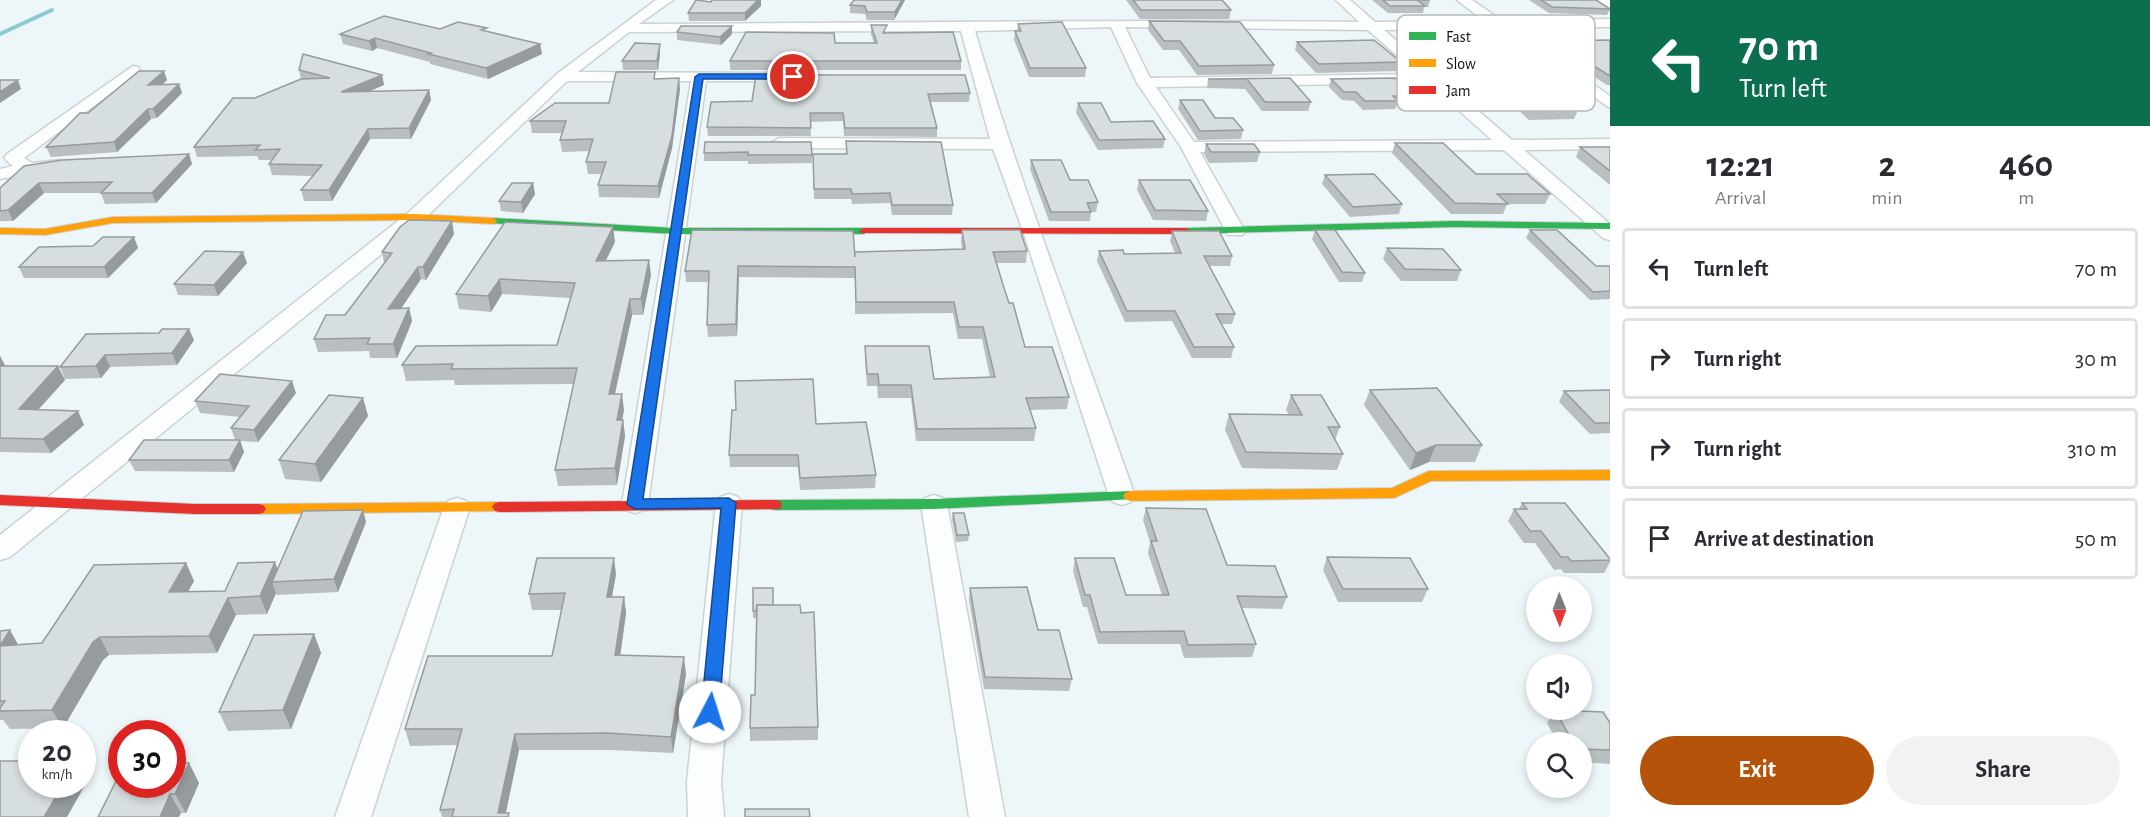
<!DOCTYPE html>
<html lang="en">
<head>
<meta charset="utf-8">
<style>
  body { margin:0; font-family:"Alegreya Sans",sans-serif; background:#f2f2f3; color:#2b2b33; height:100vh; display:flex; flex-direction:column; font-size:22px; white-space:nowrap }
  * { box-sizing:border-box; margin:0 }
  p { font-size:20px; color:#7c7c81 }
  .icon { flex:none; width:33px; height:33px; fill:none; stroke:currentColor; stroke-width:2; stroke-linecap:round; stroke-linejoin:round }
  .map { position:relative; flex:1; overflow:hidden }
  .drawer { display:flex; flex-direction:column; background:#fff; width:540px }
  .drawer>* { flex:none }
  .banner { background:#0b6e4f; color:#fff; overflow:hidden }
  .needle { width:39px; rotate:179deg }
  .controls { position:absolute; left:1526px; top:576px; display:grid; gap:12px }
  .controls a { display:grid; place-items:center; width:66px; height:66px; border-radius:50%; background:#fff; box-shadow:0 3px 9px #0003; font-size:30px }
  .speed { position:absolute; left:18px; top:720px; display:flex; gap:12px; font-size:30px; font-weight:700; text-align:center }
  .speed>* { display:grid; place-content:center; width:78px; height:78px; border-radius:50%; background:#fff; box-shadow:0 3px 9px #0003; line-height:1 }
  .speed small { font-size:15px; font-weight:400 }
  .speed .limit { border:9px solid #d22; background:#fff; color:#111 }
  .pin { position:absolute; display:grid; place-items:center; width:51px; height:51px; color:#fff; margin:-26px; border:3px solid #fff; border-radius:50%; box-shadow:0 2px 6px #0007 }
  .me { position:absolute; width:66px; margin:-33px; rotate:5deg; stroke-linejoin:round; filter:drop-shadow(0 0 4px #0008) }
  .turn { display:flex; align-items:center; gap:21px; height:126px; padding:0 30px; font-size:27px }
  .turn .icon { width:78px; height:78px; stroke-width:2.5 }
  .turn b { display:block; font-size:42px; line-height:51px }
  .eta { display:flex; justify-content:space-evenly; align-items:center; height:102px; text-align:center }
  .eta b { font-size:36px; font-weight:700; line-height:42px }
  .cta { display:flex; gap:12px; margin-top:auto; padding:12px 30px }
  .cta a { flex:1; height:69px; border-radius:36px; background:#b45309; color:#fff; font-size:24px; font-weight:700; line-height:69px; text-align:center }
  .cta a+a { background:#f2f2f3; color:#2b2b33 }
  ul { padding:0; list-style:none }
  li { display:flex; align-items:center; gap:18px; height:81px; margin:0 12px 9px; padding:0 18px; border:3px solid #e1e1e2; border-radius:6px }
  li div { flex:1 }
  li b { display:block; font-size:22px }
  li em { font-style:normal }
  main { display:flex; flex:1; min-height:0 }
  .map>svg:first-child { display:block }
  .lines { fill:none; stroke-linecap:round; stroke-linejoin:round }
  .stream { stroke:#8ccad0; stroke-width:4 }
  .street-casing { stroke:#cbd2d3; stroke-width:3 }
  .fast-casing { stroke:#cbd2d3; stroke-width:2 }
  .slow-casing { stroke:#cbd2d3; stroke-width:2 }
  .jam-casing { stroke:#cbd2d3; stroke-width:2 }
  .street { fill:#fcfefe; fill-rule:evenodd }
  .fast { fill:#30b455; fill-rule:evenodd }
  .slow { fill:#ff9f0a; fill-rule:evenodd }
  .jam { fill:#e5322d; fill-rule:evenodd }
  .wall { fill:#b9bfc1 }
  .shaded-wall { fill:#969b9d }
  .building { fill:#d7dee0; stroke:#969b9d; stroke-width:1.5 }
  .route { fill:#1a73e8; stroke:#114b97; stroke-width:1.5 }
  .key { fill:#fff; stroke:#b6b8b8; stroke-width:1.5 }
  .key-label { font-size:16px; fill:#0d1314 }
</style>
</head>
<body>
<main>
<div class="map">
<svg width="1610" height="817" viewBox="0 0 1610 817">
  <rect width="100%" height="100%" fill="#edf6f8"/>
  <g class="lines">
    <polyline class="stream" points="0,34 52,10"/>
    <defs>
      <g id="street">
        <path d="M656 0H673L639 24C879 23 1119 19 1359 22L1336 0H1350L1375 22 1484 21 1457 0H1472L1501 20 1610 19V27L1512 28 1610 96V108L1495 29 1384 30 1512 140 1610 139V149L1524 150 1610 224V240L1603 238 1504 150 1200 152 1245 231 1242 235H1228L1181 147 1137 83 1111 27 975 31C1021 188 1081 341 1135 496L1131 502 1122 505 1113 502 1109 496 1023 231 993 149 779 148 771 143 779 138 990 139 961 31 629 32 578 72 788 73 795 77 788 81H706L648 504 644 510 635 513 626 510 622 504 691 81H567L422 221 10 557 0 560V535L408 213 558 73ZM1125 27 1368 30 1418 74 1150 78ZM1428 83 1492 140 1194 142 1156 87Z"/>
        <polygon points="1595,0 1610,0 1610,10"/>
        <polygon points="133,66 138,67 140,70 138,73 24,158 32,163 60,160 63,164 60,168 0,179 0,169 13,166 4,158 7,154"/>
        <polygon points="729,494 738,497 742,503 721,782 724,817 688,817 687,782 716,503 720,497"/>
        <polygon points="934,495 943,498 947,504 1005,817 969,817 921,504 925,498"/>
        <polygon points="457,498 466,501 470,507 371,817 335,817 444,507 448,501"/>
      </g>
      <g id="fast">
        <polygon points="493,218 675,228 864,228 869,231 864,234 675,234 489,223 489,219"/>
        <polygon points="1454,221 1610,223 1610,229 1454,227 1186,234 1181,231 1186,228"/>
        <polygon points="1130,491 1135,493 1137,496 1135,499 934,509 775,510 770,509 768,505 770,501 775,500 934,499"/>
      </g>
      <g id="slow">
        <polygon points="415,214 493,218 498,221 493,224 415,220 113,223 45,235 0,234 0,228 45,229 113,217"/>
        <polygon points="1610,470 1610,480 1431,481 1394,498 1130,501 1125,499 1123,496 1125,493 1130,491 1392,488 1429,471"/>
        <polygon points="500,502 505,503 508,507 505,511 258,514 253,513 250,509 253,505 258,504"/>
      </g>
      <g id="jam">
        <polygon points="864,228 1186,228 1191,231 1186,234 860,233 859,231"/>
        <polygon points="0,495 195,504 258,504 263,505 266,509 263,513 258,514 195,514 0,505"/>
        <polygon points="775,500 780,501 782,505 780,509 500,512 495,511 492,507 495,503 500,502"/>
      </g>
    </defs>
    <use href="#street" class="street-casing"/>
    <use href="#fast" class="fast-casing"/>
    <use href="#slow" class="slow-casing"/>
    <use href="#jam" class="jam-casing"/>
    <use href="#street" class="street"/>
    <use href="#fast" class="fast"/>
    <use href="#slow" class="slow"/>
    <use href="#jam" class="jam"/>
  </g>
  <g class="wall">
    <polygon points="712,0 761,0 761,6 745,21 689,21 688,13"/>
    <polygon points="905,0 894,20 867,20 865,14 850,13 850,5"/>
    <polygon points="1126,0 1222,0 1231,10 1229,19 1140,19"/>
    <polygon points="1372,0 1430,0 1428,7 1424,7 1423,13 1388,13"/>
    <polygon points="1529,0 1596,0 1610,9 1607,15 1549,13"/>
    <polygon points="1149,21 1274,65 1272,74 1197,75 1179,50 1163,50 1148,30"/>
    <polygon points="1018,24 1086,68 1085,77 1029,77 1014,40 1015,31 1017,31"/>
    <polygon points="871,25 887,33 961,61 961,70 730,70 730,61 835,43 874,43 871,34"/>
    <polygon points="732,26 732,34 721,45 677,40 677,32"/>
    <polygon points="440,29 488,32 540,44 542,54 488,79 430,64 430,62 377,48 372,51 343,44 340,34"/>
    <polygon points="1610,40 1610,85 1607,85 1551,49 1554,41"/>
    <polygon points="1297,42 1401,62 1398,71 1316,73 1295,50"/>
    <polygon points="660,53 658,70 623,70 622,61"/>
    <polygon points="1468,67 1578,110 1574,119 1529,120 1519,111 1509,111 1465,75"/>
    <polygon points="299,70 382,75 384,85 368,92 429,90 431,100 411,139 370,139 332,201 304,201 301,190 313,176 272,175 269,164 272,160 259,160 257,156 197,157 194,147 255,98 301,79"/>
    <polygon points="756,75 970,93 969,102 931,102 937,128 937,137 844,136 843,121 810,122 811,136 708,136 707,127 752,101"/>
    <polygon points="1290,78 1311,102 1308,111 1262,111 1245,89 1207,88 1208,79"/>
    <polygon points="655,79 680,89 672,148 659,198 599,197 598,185 602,174 588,174 586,162 590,151 562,152 560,140 562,133 532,133 530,121 609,103"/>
    <polygon points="1331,79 1415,96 1413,104 1397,105 1395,109 1363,110 1354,101 1342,100 1329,87"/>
    <polygon points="167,80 163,84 179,84 182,93 157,118 151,119 117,152 51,157 46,147 88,113"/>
    <polygon points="1180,100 1243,130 1241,139 1198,140 1178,109"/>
    <polygon points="1078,103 1111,122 1165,139 1163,148 1098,150 1076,113"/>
    <polygon points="846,141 953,205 952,215 892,215 890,203 852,204 851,199 814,199 813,154 846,154"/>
    <polygon points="705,142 812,155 812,163 748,164 748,161 704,161 704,153"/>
    <polygon points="1395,143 1476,174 1550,194 1545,204 1507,204 1503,214 1451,214 1392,153"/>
    <polygon points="1206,144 1260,152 1257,162 1209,163 1204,154"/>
    <polygon points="1580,147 1610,147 1610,185 1576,157"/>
    <polygon points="189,154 192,164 156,203 105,204 101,193 44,193 13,221 0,221 0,188"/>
    <polygon points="1031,160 1070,180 1098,202 1096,212 1091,212 1090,221 1049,221 1030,169"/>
    <polygon points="1325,175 1402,204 1399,214 1350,217 1322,184"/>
    <polygon points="1139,180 1208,211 1206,221 1153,220 1137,190"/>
    <polygon points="533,183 535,194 523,213 501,211 499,201"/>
    <polygon points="962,230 1027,251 1026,263 996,263 1005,291 1025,347 1069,397 1067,409 1030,410 1036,428 1034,441 916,441 911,398 878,398 877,386 867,386 865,358 865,346 934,379 990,377 982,339 958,339 953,313 855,314 855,278 739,277 737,336 708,337 707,325 708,282 686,282 685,271 855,255 962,249 961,241"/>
    <polygon points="1315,230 1365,273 1362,282 1339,282 1312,239"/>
    <polygon points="1530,230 1596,266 1610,266 1610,299 1590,300 1526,238"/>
    <polygon points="1172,231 1232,256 1230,266 1209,266 1235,314 1232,324 1222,324 1234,347 1231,358 1192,358 1172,321 1125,322 1097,261 1099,251 1124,254 1175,253 1170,241"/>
    <polygon points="454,234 426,280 421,279 401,308 409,308 412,321 397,358 370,358 369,351 318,352 314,339 345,315 384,263 382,252"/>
    <polygon points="134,237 138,248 108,278 24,278 19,267 93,246"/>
    <polygon points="615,242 606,261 651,275 643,315 632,315 615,394 624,410 622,420 623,420 625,436 617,485 558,486 555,470 574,384 455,385 454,380 406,381 402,365 557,345 570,298 502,294 491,312 459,309 456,294"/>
    <polygon points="1387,248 1461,270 1457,281 1401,281 1383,259"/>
    <polygon points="247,263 218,296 178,295 174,284"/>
    <polygon points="86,334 194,340 177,365 110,367 101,378 65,379 60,367"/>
    <polygon points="0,356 5,366 65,380 38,410 84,425 51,453 0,452"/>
    <polygon points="1370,390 1482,445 1475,462 1429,462 1410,470 1364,405"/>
    <polygon points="1610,390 1610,433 1590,434 1559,402 1564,391"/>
    <polygon points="296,393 258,442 240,441 244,452 234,472 135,471 129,460 235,440 231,428 240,417 200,413 195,401"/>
    <polygon points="1291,395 1340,427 1335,440 1343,454 1337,470 1242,468 1225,430 1229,414 1289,415 1286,410"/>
    <polygon points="363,398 368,416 321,482 285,479 279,460"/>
    <polygon points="816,424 876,475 875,488 800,490 798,467 730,467 729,455"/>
    <polygon points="1522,503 1610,559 1610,562 1604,573 1564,573 1561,569 1554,570 1535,543 1524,543 1508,521 1514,509 1519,509"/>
    <polygon points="1146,508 1227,565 1287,597 1282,609 1242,608 1256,644 1252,657 1184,658 1180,644 1098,644 1087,607 1083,607 1073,571 1075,558 1126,595 1162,595 1148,553 1150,542 1143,520"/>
    <polygon points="953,513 969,535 968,541 956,542 952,519"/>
    <polygon points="366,522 338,592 277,595 276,593 267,614 236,615 217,653 109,655 103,660 63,728 10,729 3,720 0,720 0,631 18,645 42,643 186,563 194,581 187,592 225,591 277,569"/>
    <polygon points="1327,557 1428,589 1422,602 1338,602 1323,570"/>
    <polygon points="616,574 612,597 624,597 626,613 620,655 686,674 673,753 610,750 519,750 505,813 510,817 442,817 440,810 457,745 410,746 405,729 552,656 562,610 532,610 529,594"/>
    <polygon points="970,588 1038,630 1072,679 1069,691 984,689 969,600"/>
    <polygon points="774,605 801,613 818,727 818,740 750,741 750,728 755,695 756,618 753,618 753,611"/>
    <polygon points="314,634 321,653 291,729 228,731 219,712"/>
    <polygon points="1555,710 1610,723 1610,764 1581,762 1581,742 1557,742 1547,723"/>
    <polygon points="189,763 199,783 186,813 98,817"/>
  </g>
  <g class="shaded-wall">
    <polygon points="758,0 761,0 761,6 745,21 745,13"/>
    <polygon points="902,0 905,0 894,20 895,12"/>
    <polygon points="732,26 732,34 721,45 720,37"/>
    <polygon points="375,38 377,48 372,51 369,41"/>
    <polygon points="540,44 542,54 488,79 486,68"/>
    <polygon points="660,44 660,53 658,70 657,61"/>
    <polygon points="164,71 167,80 152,94 148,85"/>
    <polygon points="382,75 384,85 344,102 341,92"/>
    <polygon points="679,78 680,89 672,148 659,198 658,186"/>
    <polygon points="18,80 21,89 0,103 0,92"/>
    <polygon points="179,84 182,93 157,118 153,109"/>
    <polygon points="429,90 431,100 411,139 409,128"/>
    <polygon points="148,109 151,119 117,152 114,142"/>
    <polygon points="368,129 370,139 332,201 329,190"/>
    <polygon points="189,154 192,164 156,203 152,193"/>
    <polygon points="39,183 44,193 13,221 8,210"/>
    <polygon points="533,183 535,194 523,213 521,202"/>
    <polygon points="452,221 454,234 426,280 423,267"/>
    <polygon points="613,227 615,242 598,275 596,261"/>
    <polygon points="134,237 138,248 108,278 104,267"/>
    <polygon points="243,252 247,263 218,296 214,285"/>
    <polygon points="649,260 651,275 643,315 641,299"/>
    <polygon points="738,266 739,277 737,336 736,324"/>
    <polygon points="418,267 421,279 392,322 388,309"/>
    <polygon points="500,279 502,294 491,312 488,296"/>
    <polygon points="630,299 632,315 611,411 609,394"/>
    <polygon points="409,308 412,321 397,358 393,344"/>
    <polygon points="189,329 194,340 177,365 172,353"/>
    <polygon points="105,355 110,367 101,378 96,366"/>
    <polygon points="0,356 7,369 0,376"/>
    <polygon points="58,366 65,380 26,423 19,409"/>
    <polygon points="292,381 296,393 258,442 254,430"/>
    <polygon points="622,394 624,410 619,436 617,420"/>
    <polygon points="363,398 368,416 321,482 315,464"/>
    <polygon points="78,411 84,425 51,453 43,439"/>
    <polygon points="623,420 625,436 617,485 615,468"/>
    <polygon points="240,440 244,452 234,472 229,460"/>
    <polygon points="1436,445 1429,462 1410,470 1416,453"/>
    <polygon points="363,510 366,522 338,592 334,579"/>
    <polygon points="614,558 616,574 609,613 607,597"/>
    <polygon points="275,562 281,579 272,582 276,593 267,614 260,596"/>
    <polygon points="186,563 194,581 178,610 169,592"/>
    <polygon points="624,597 626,613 618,672 615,655"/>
    <polygon points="228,598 236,615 217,653 209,636"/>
    <polygon points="10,630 20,648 0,646"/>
    <polygon points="314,634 321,653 291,729 283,710"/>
    <polygon points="100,637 109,655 103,660 63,728 52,710 93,642"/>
    <polygon points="684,657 686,674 673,753 671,737"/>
    <polygon points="515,734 519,750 505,817 498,813"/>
    <polygon points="189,763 199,783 186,813 175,794"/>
    <polygon points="82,771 88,780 67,817 44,817 63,784 82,784"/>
    <polygon points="170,794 181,813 179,817 160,817"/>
  </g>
  <g class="building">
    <polygon points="696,0 711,2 712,0 758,0 745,13 688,13"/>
    <polygon points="854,0 902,0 895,12 867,12 865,6 850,5"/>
    <polygon points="1133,0 1222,0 1231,10 1141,10"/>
    <polygon points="1383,0 1430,0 1417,0 1425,6 1390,6"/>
    <polygon points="1541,0 1596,0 1610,9 1552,7"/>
    <polygon points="384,16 440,29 458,22 487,28 481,30 540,44 486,68 428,54 431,53 375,38 369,41 340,34"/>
    <polygon points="1149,21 1240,22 1274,65 1199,66 1180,41 1164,41"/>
    <polygon points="1062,22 1086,68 1030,68 1015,31 1021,31 1018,24"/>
    <polygon points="871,25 887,25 883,33 953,32 961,61 730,61 746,32 834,33 835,43 877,43"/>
    <polygon points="681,26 732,26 720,37 677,32"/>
    <polygon points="1374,40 1401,62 1319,64 1297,42"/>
    <polygon points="1610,40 1610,76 1554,41"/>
    <polygon points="635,43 660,44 657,61 622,61"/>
    <polygon points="303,54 382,75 341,92 429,90 409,128 368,129 329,190 301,190 322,165 269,164 280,149 255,150 260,145 194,147 233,98 255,98 301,79 330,78 299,70"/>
    <polygon points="139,71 164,71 148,85 179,84 153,109 148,109 114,142 46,147 80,113 88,113"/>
    <polygon points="616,72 655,72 654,79 679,78 672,136 658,186 598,185 606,162 586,162 593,139 560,140 566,121 530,121 555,103 609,103"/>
    <polygon points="756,75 965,75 970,93 928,94 937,128 845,128 843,113 810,113 811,128 707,127 711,102 752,101"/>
    <polygon points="1290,78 1311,102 1265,102 1247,79 1208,79"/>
    <polygon points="1395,78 1415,96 1393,96 1398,101 1365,101 1356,92 1344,92 1331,79"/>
    <polygon points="0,80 18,80 0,92"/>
    <polygon points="1180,100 1203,100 1215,118 1233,118 1243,130 1200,131"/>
    <polygon points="1078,103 1101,103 1111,122 1153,121 1165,139 1099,140"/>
    <polygon points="846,141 941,142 953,205 892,205 890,193 852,194 851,189 814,189 813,154 847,154"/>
    <polygon points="705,142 811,142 812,155 748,155 748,152 704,153"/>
    <polygon points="1395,143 1443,143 1476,174 1527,174 1550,194 1497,194 1508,204 1455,203"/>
    <polygon points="1206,144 1254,144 1260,152 1211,152"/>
    <polygon points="1580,147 1610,147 1610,171"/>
    <polygon points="189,154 152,193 101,193 112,182 39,183 8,210 0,211 0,188 24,166 62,160"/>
    <polygon points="1031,160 1061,160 1070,180 1088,180 1098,202 1087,203 1091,212 1051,212"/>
    <polygon points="1374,174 1402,204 1353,207 1325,175"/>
    <polygon points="1139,180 1190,180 1208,211 1155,210"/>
    <polygon points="512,183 533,183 521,202 499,201"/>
    <polygon points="409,220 452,221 423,267 418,267 388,309 409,308 393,344 367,344 370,338 314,339 326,315 345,315 392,253 382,252 400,227"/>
    <polygon points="505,222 613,227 596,261 649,260 641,299 630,299 609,394 622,394 617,420 623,420 615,468 555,470 577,368 451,369 453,364 402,365 416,346 557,345 575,283 500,279 488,296 456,294"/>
    <polygon points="692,230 853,231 855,257 855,252 965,249 962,230 1020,230 1027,251 993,252 1005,291 1009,303 1013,303 1025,347 1052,347 1069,397 1026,398 1036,428 917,429 911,385 879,385 878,374 867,374 865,346 929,346 934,379 995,377 983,327 959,327 954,302 856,302 855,267 738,266 736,324 707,325 709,271 685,271"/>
    <polygon points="1315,230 1335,230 1365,273 1342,272"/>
    <polygon points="1530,230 1557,230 1596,266 1610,266 1610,291 1593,292"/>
    <polygon points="1172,231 1219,231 1232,256 1204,256 1235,314 1216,314 1234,347 1194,347 1175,311 1127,311 1099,251 1123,250 1124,254 1181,253"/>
    <polygon points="103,237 134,237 104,267 19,267 39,247 93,246"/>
    <polygon points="1387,248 1443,249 1461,270 1405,269"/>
    <polygon points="205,251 243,252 214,285 174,284"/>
    <polygon points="162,329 189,329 172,353 105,355 96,366 60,367 86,334 159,333"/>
    <polygon points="0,366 58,366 19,409 78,411 43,439 0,438"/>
    <polygon points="220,374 292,381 254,430 231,428 249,406 195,401"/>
    <polygon points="813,379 816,424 866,422 876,475 800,478 798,455 729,455 732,410 736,410 735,381"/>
    <polygon points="1437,388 1482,445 1436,445 1416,453 1370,390"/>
    <polygon points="1610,390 1610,423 1595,423 1564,391"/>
    <polygon points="329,395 363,398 315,464 279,460"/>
    <polygon points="1291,395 1321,395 1340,427 1328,427 1343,454 1246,452 1229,414 1302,415"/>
    <polygon points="144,440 240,440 229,460 129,460"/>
    <polygon points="1522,503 1565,503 1610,559 1610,560 1571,561 1568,557 1561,557 1541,531 1530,531 1514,509 1527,509"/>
    <polygon points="1146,508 1206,509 1227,565 1275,566 1287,597 1237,596 1256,644 1188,645 1184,631 1100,632 1090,595 1085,595 1075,558 1114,558 1126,595 1169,595 1151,541 1157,541"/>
    <polygon points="363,510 334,579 272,582 303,511"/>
    <polygon points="953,513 964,513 969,535 957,535"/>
    <polygon points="1327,557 1410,558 1428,589 1343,589"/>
    <polygon points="537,558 614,558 607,597 624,597 615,655 684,657 671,737 607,733 515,734 498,813 509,813 508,817 452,817 454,809 440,810 462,729 405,729 428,656 552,656 565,593 529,594"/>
    <polygon points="275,562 260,596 228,598 209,636 100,637 93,642 52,710 0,711 0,708 5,701 0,701 0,631 10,630 0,646 42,643 94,565 186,563 169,592 225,591 238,563"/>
    <polygon points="1027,587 1038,630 1059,630 1072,679 985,677 970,588"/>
    <polygon points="753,588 773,588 773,605 757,605 756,611 753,611"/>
    <polygon points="757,605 800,605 801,613 814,612 818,727 750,728 751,695 755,695"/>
    <polygon points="314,634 283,710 219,712 254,635"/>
    <polygon points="1555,710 1603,712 1610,723 1610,750 1581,749 1581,742 1573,742"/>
    <polygon points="0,761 32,761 32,784 63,784 44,817 0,817"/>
    <polygon points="189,763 175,794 170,794 160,817 98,817 122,769 122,784 172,784 172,764"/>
    <polygon points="745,809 809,809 810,817 745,817"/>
  </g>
  <polygon class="route" points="699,74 793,74 798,77 793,79 703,79 643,499 729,498 736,503 719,712 717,717 710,720 704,717 701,712 721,508 635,509 627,504 695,77"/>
  <rect x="1397" y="15" width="198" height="96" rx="9" class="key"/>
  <rect x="1409" y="32" width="27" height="8" fill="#30b455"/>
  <rect x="1409" y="59" width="27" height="8" fill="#ff9f0a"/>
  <rect x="1409" y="86" width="27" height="8" fill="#e5322d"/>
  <g class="key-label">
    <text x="1446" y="42">Fast</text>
    <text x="1446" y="69">Slow</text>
    <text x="1446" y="96">Jam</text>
  </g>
</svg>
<div class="controls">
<a><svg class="needle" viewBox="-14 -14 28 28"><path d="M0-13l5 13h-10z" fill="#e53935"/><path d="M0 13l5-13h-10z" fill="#7c7c81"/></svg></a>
<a><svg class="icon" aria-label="sound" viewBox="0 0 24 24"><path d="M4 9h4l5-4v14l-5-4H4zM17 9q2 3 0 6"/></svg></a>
<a><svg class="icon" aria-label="search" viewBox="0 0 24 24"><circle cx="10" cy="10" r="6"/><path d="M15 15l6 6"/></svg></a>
</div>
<div class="speed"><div>20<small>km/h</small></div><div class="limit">30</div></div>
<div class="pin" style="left:793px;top:77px;background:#d93025"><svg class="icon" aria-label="arrive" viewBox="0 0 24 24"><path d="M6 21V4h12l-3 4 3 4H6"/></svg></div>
<svg class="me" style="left:710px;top:712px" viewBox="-20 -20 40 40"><circle r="19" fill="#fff"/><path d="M0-13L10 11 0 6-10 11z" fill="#1a73e8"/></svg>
</div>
<section class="drawer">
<div class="banner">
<div class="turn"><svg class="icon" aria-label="left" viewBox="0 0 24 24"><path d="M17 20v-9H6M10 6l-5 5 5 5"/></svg><div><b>70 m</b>Turn left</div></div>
</div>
<div class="eta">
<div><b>12:21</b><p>Arrival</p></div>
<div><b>2</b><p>min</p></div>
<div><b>460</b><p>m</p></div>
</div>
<ul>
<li><svg class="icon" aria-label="left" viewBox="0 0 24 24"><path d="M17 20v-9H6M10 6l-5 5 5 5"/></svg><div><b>Turn left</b></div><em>70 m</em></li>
<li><svg class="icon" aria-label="right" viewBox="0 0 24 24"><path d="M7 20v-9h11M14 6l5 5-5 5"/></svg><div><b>Turn right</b></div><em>30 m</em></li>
<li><svg class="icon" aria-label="right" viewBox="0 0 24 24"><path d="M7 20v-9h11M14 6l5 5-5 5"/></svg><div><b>Turn right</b></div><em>310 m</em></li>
<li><svg class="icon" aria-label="arrive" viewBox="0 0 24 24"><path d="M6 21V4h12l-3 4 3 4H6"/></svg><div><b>Arrive at destination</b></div><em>50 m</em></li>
</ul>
<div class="cta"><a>Exit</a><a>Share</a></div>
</section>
</main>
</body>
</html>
